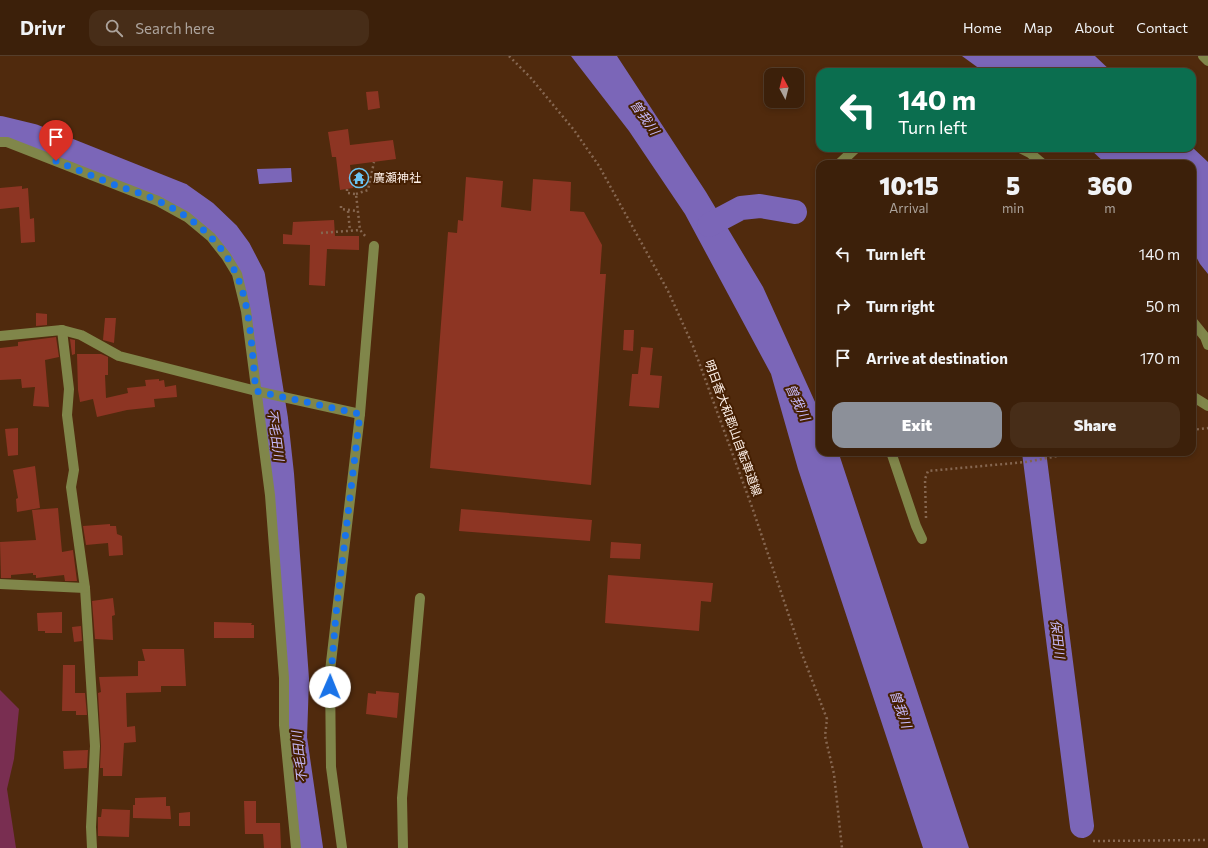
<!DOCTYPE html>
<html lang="en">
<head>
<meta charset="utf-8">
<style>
  body { margin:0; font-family:Commissioner,"Noto Sans JP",sans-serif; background:#472d18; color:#f1f3f6; height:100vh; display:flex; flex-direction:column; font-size:15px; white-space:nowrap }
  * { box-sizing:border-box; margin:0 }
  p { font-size:13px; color:#aca39c }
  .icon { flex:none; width:22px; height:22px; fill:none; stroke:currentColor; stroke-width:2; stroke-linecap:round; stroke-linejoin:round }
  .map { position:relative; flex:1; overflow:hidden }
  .side { position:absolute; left:816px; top:104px; width:380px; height:296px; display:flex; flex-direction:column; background:#3c200a; border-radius:12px; box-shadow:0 2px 6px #0003,0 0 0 1px #553e2b }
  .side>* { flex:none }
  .top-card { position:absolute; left:816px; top:12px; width:380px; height:84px; border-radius:12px; box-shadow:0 2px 6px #0003,0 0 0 1px #553e2b; background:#0b6e4f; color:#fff; overflow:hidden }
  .needle { width:26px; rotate:353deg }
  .fabs { position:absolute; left:764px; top:12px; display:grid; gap:8px }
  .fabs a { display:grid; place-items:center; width:40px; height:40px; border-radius:8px; background:#3c200a; box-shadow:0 2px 6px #0003,0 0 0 1px #553e2b; font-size:20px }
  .pin { position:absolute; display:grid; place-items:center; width:34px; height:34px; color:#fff; margin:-41px -17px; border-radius:50% 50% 50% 0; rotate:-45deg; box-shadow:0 0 4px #0007 }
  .pin .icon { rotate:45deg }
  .me { position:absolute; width:44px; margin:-22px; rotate:1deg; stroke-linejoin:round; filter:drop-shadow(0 0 3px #0008) }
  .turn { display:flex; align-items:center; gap:14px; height:84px; padding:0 16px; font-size:18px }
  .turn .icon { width:52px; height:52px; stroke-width:2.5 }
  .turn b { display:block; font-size:28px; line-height:34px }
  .eta { display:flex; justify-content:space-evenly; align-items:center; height:68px; text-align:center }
  .eta b { font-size:24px; font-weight:800; line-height:28px }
  .cta { display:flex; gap:8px; margin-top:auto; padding:8px 16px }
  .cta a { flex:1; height:46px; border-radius:12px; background:#8c9099; color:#fff; font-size:16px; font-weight:800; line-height:46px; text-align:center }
  .cta a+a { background:#472d18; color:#f1f3f6 }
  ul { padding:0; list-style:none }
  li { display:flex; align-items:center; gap:12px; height:52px; padding:0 16px }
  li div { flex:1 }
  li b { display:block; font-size:15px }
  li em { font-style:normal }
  header { display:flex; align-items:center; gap:24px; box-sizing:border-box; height:56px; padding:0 20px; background:#3c200a; border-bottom:1px solid #553e2b }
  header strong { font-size:19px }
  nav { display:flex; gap:22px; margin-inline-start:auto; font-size:14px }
  .search { width:280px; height:36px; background:#472d18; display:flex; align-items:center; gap:10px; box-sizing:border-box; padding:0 14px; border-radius:12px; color:#aca39c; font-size:15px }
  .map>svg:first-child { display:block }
  .green { fill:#792e51 }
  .water { fill:#7b66b8 }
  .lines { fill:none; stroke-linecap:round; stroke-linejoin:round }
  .river { stroke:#7b66b8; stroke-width:24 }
  .building { fill:#8d3523 }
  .path { stroke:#866751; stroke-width:2.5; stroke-dasharray:2 3; stroke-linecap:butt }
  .minor { stroke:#80864a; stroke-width:10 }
  .route { stroke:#1a73e8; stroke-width:7; stroke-dasharray:0 12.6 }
  .labels { text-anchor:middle; stroke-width:4; stroke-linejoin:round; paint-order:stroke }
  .poi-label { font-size:12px; fill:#fef1e9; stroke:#451f02; text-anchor:start }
  .street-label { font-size:12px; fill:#fef1e9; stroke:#451f02 }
  .water-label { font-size:13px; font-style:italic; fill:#c7bafb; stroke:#451f02 }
</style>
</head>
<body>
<header>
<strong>Drivr</strong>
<div class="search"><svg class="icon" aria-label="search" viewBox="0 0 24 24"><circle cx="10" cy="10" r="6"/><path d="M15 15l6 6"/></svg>Search here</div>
<nav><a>Home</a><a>Map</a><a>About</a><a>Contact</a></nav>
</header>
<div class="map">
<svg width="1208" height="792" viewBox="0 0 1208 792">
  <rect width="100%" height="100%" fill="#502a0d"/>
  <polygon class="green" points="0,634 19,653 14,703 7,733 16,792 0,792"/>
  <g class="water">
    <polygon points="571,0 617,0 706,136 763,231 820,357 820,396 838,396 840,401 969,792 923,792 798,413 771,318 685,158 629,75"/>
    <polygon points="962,0 1095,0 1112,16 984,16"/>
    <polygon points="1192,91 1208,106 1208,218 1200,208 1192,193 1192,108 1106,108 1089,92"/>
    <polygon points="291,112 292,126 259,128 257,113"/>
  </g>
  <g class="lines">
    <g class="river">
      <polyline points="0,72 33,80 181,139 205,156 228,178 239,193 253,220 276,363 282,418 297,623 295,682 311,792"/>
      <polyline points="709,169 741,152 760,150 795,156"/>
      <polyline points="1034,396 1082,770"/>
    </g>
  </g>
  <g class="building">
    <polygon points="378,35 380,52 368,54 366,36"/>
    <polygon points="348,73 350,89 393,84 396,103 350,109 353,132 340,134 336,101 332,101 328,76"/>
    <polygon points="466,121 503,125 501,151 531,155 533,123 571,126 570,155 584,156 602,189 600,218 606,218 591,429 430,412 448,176 457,177 458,164 463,165"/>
    <polygon points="22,130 22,133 28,132 30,163 34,162 35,186 21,187 19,151 0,153 0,132"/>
    <polygon points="334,164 335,180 359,180 359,194 327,193 325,230 309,229 310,189 283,188 283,178 292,179 293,166"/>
    <polygon points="36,257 47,258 47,269 36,270"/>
    <polygon points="105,262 116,262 114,287 103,284"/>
    <polygon points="624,274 634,274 633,295 623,294"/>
    <polygon points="56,281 59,301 45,304 49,351 33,350 35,331 22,332 21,323 0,324 0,292 18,290 18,286"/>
    <polygon points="70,283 75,284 75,298 72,299"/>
    <polygon points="641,291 653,292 650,319 662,320 659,352 629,350 632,318 638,318"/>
    <polygon points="77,298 101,298 108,301 108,319 105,319 106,342 128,337 127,332 146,330 145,324 159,323 159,325 164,324 165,331 176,329 177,341 154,343 155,351 127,354 97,361 93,343 80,346 78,334"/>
    <polygon points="18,372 18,399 8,400 5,373"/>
    <polygon points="35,410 40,452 17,456 16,443 18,442 13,414"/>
    <polygon points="58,452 62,496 73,494 77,525 65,525 64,519 36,522 36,519 33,519 33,517 11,519 11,522 1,522 0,486 36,484 32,454"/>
    <polygon points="461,453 592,464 590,485 459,475"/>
    <polygon points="110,468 110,470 116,470 117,478 122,480 123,499 109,500 108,487 86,489 83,470"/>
    <polygon points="611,486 641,488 640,503 610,502"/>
    <polygon points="608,519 713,527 711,546 701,545 699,575 605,567"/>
    <polygon points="113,542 115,559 112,560 113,584 95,583 92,545"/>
    <polygon points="62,556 62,577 45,577 45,575 38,575 37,557"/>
    <polygon points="214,566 252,567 251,569 254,569 254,582 214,582"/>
    <polygon points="81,570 82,585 74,586 72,571"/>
    <polygon points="142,593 184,593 186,630 161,630 161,636 126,637 127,671 135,670 136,686 124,687 122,720 103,720 103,712 100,712 101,690 98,637 101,636 99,621 138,620 138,605 145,605"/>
    <polygon points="63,609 75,609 75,637 85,637 87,659 76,659 76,655 62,655"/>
    <polygon points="376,635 399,637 397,662 366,658 368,637 376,638"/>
    <polygon points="88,694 87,712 64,713 63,695"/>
    <polygon points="166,741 166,750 170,750 171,763 133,762 133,749 135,749 135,742"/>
    <polygon points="244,745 256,745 256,767 280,767 281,792 264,792 263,778 245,778"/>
    <polygon points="102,753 130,754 129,781 98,780 98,761 101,761"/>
    <polygon points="190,756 190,770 179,770 179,757"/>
  </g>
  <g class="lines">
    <g class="path">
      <polyline points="509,0 530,21 574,74 599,110 668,235 693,290 752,451 802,598 827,663 825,680 834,718 842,792"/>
      <polyline points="347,133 347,137 356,138 360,174 367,182"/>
      <polyline points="356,138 368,134 374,106"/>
      <polyline points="341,150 341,153 358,155"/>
      <polyline points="348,155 350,175"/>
      <polyline points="321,177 360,174"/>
      <polyline points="1192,374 1208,372"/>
      <polyline points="926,462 925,423 928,415 1026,406 1079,396"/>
      <polyline points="1093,785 1208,784"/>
    </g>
    <g class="minor">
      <polyline points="1203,0 1208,5"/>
      <polyline points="0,86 7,86 158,145 187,161 211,181 226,200 237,218 246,255 270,439 284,622 284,669 296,792"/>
      <polyline points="1020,92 1030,97 1043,108"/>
      <polyline points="839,108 856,92"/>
      <polyline points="820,169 820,173"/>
      <polyline points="1192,265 1205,281 1208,289"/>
      <polyline points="62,274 69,333 67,359 74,414 71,431 85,532 95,690 91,771 92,792"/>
      <polyline points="0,280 62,274 81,279 119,300 256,335 360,358"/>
      <polyline points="1192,340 1208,350"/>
      <polyline points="891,396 916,470 922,483"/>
      <polyline points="0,528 85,532"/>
      <polyline points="342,792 331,711 330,615 360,358 374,190"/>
      <polyline points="403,792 402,742 420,542"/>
    </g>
  </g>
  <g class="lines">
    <path class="route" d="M56 105C75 113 95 121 115 129 129 134 144 138 158 145 190 159 222 185 236 218 251 249 252 300 256 335L360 358 336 558 330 631"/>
  </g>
  <defs>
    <symbol id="temple-ring" viewBox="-11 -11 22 22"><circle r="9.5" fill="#451f02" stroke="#6bc3f2" stroke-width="1.5"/><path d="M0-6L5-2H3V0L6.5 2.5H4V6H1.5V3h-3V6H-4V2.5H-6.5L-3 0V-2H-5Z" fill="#6bc3f2"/></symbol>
  </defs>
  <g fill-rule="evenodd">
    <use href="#temple-ring" x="348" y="111" width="22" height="22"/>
  </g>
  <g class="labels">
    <g class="poi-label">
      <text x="373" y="126">廣瀬神社</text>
    </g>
    <g class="street-label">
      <text transform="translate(733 372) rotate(70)" y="4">明日香大和郡山自転車道線</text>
    </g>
    <g class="water-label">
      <text transform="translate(645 61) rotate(55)" y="5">曽我川</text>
      <text transform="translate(798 346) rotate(65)" y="5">曽我川</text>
      <text transform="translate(276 379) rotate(82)" y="5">不毛田川</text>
      <text transform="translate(1058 583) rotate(83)" y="5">保田川</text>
      <text transform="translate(901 653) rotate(71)" y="5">曽我川</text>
      <text transform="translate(299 701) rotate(-96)" y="5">不毛田川</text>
    </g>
  </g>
</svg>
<div class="fabs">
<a><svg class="needle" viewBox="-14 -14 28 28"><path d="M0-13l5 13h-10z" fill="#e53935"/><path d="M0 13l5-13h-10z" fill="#aca39c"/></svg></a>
</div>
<div class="pin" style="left:56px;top:105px;background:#d93025"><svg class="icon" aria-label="arrive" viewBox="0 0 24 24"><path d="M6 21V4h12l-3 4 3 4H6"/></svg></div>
<svg class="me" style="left:330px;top:631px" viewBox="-20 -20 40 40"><circle r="19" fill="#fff"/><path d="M0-13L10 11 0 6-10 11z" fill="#1a73e8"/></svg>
<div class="top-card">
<div class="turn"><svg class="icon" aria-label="left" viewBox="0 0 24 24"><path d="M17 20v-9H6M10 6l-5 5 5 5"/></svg><div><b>140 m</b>Turn left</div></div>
</div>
<section class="side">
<div class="eta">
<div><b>10:15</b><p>Arrival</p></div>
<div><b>5</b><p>min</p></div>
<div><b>360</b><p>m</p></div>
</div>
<ul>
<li><svg class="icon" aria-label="left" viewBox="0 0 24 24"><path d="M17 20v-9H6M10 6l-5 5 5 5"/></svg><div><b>Turn left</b></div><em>140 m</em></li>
<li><svg class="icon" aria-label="right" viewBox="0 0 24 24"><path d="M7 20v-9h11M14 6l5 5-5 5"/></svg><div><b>Turn right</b></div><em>50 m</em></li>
<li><svg class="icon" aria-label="arrive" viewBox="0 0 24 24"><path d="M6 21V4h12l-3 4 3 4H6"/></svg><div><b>Arrive at destination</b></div><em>170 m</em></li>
</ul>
<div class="cta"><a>Exit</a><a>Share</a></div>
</section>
</div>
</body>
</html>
